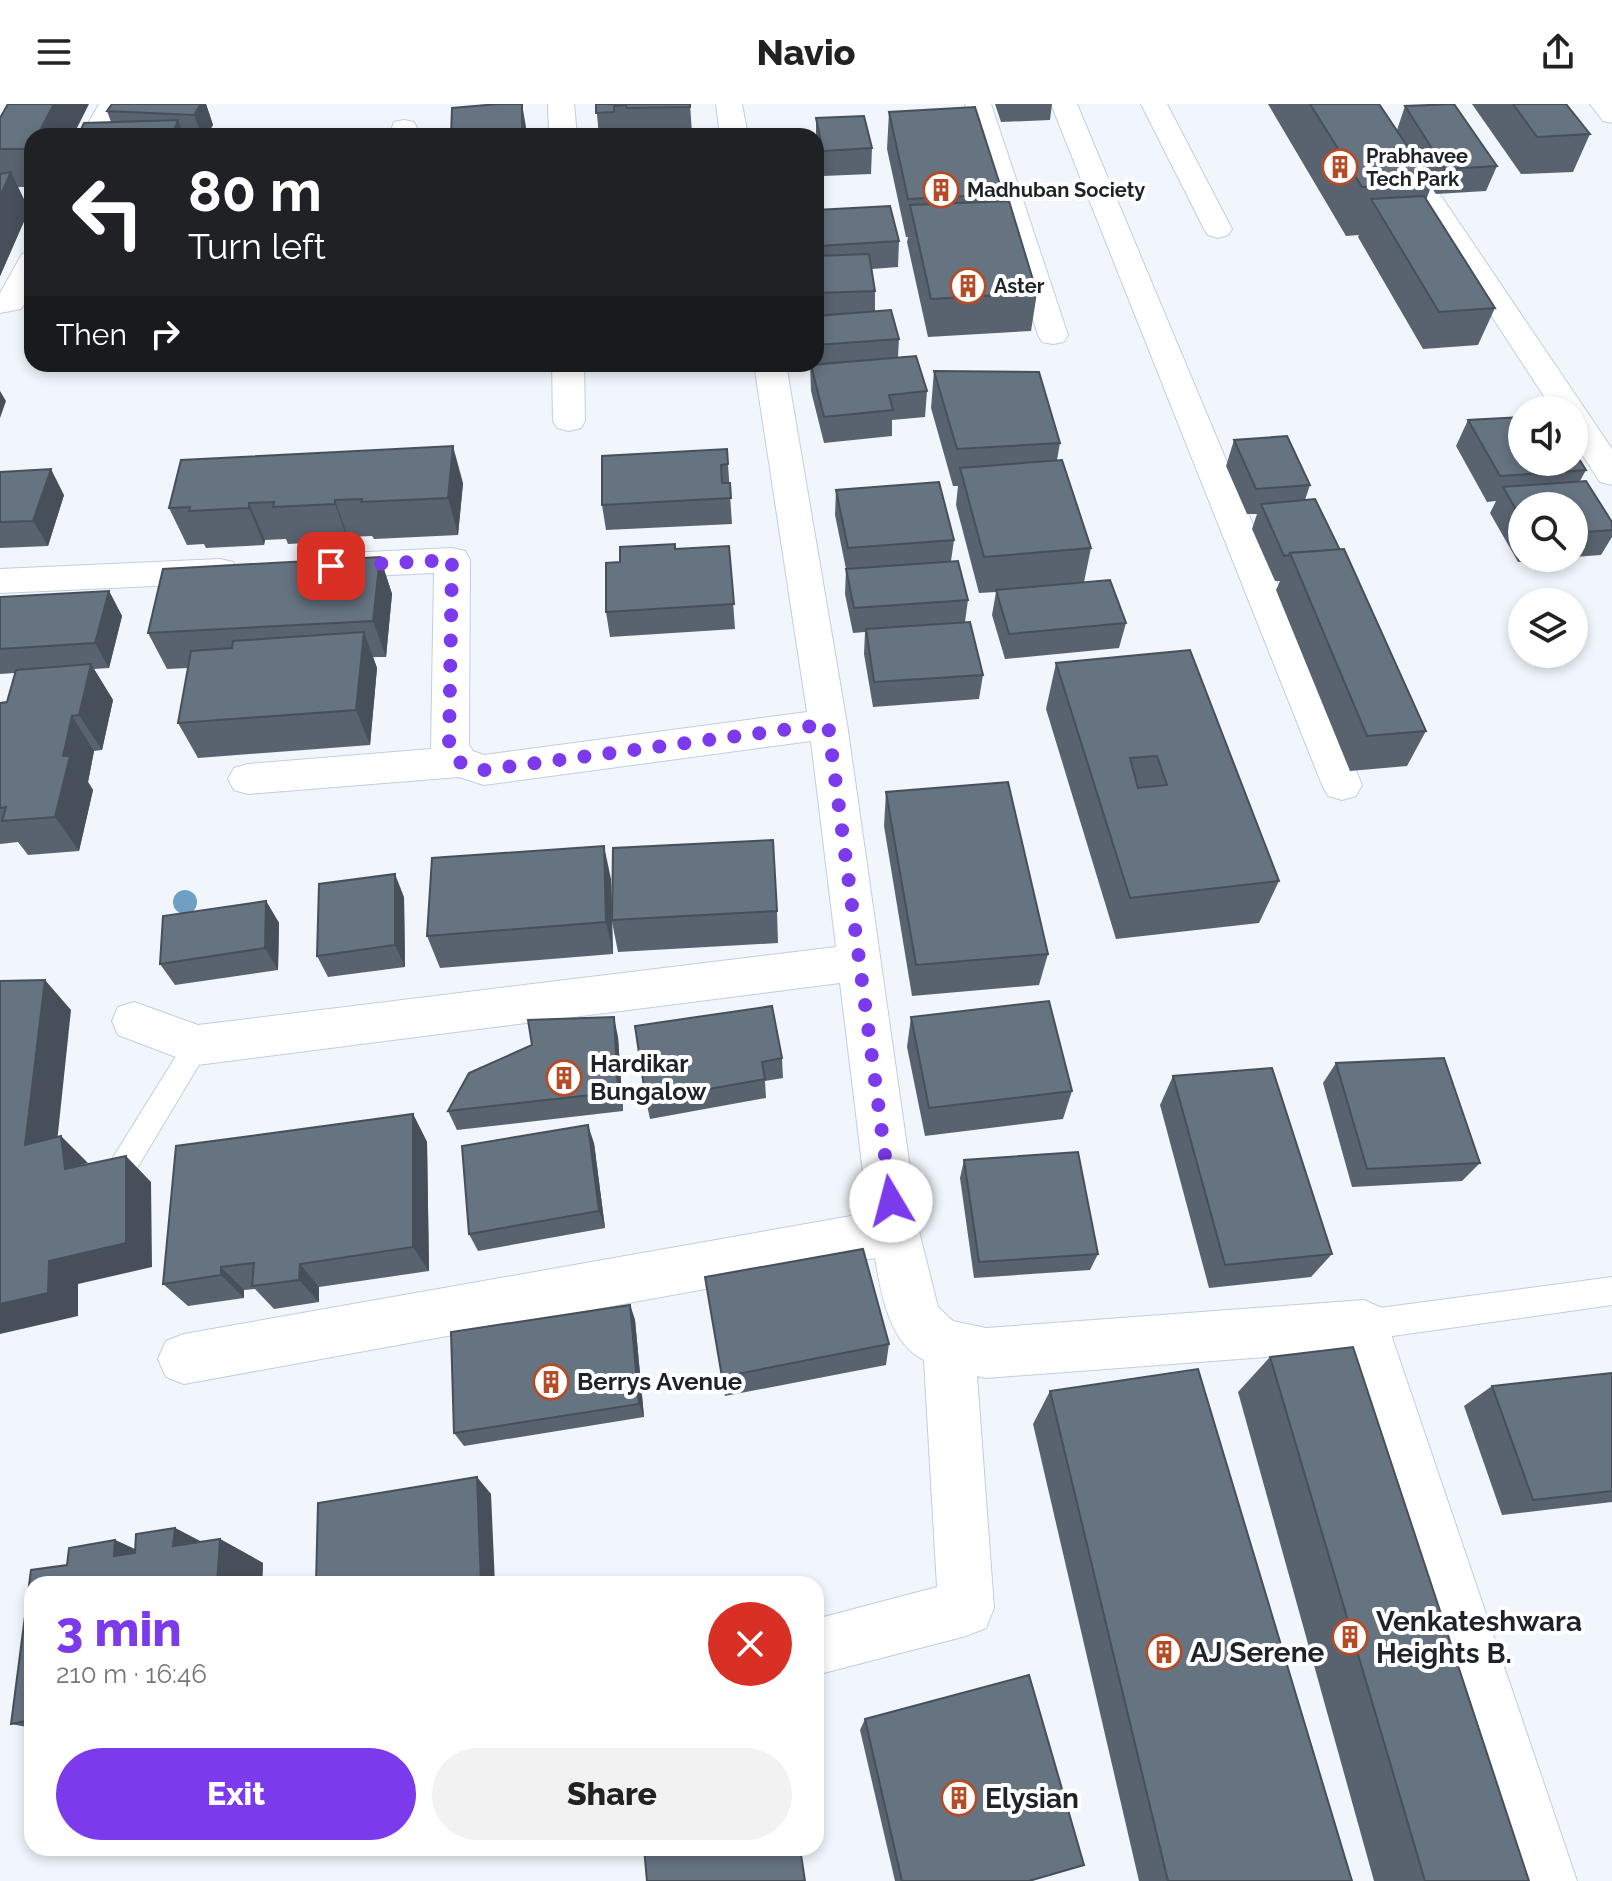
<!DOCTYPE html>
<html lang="en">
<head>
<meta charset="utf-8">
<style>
  body { margin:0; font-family:Raleway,sans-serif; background:#f2f2f2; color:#222; height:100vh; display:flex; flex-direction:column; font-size:30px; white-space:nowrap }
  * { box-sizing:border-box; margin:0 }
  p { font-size:26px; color:#767676 }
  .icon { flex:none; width:44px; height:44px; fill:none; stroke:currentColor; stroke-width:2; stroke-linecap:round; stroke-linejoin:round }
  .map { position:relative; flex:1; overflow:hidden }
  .sheet { position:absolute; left:24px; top:1472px; width:800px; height:280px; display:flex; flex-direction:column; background:#fff; border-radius:24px; box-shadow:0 4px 12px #0003 }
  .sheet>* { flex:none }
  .banner { position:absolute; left:24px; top:24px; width:800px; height:244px; border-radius:24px; box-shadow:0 4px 12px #0003; background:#202124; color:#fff; overflow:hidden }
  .tools { position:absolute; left:1508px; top:292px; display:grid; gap:16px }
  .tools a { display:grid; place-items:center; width:80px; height:80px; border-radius:50%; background:#fff; box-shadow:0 4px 12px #0003; font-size:40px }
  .pin { position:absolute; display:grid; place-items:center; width:68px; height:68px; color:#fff; margin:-34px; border-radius:16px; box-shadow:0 4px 12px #0006 }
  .me { position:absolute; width:88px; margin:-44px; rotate:352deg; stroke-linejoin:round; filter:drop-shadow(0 0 6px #0008) }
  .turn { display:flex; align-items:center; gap:28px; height:168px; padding:0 32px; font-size:36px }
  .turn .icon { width:104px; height:104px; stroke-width:2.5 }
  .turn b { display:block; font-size:56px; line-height:68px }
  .then { display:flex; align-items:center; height:76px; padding:0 32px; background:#0003; gap:16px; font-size:30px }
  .round { display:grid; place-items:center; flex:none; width:84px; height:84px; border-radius:42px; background:#f2f2f2 }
  .headline { display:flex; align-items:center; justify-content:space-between; height:136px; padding:0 32px }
  h1 { font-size:48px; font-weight:800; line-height:60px; color:#7c3aed }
  .action { display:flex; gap:16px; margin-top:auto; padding:16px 32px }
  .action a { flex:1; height:92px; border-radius:48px; background:#7c3aed; color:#fff; font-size:32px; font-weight:800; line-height:92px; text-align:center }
  .action a+a { background:#f2f2f2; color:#222 }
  header { display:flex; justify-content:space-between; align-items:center; height:104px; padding:0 32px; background:#fff; font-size:36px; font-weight:800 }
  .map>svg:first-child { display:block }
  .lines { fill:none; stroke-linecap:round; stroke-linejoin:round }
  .lane-casing { stroke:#c1cfde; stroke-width:2 }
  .street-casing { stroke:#c1cfde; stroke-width:2 }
  .lane { fill:#fff; fill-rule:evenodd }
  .street { fill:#fff; fill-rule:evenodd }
  .tree { fill:#709fc4 }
  .wall { fill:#58636f }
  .shaded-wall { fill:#47505a }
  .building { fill:#667381; stroke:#47505a; stroke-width:2; fill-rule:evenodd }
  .route { stroke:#7c3aed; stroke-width:14; stroke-dasharray:0 25.2 }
  .labels { text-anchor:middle; stroke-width:8; stroke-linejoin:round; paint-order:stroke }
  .far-poi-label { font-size:20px; font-weight:bold; fill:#1d2328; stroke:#fff; text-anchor:start }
  .poi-label { font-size:24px; font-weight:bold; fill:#1d2328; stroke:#fff; text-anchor:start }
  .near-poi-label { font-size:28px; font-weight:bold; fill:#1d2328; stroke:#fff; text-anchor:start }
</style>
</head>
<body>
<header><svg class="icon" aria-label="menu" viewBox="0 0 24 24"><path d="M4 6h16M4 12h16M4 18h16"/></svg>Navio<svg class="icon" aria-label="share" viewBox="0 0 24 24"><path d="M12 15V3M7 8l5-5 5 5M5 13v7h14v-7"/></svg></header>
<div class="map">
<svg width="1612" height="1777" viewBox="0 0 1612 1777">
  <rect width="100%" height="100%" fill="#f0f6fc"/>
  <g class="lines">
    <defs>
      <g id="lane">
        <polygon points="197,929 206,933 210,941 206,949 127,1081 117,1085 107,1081 103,1072 107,1063 188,933"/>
        <polygon points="1612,1173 1612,1201 1364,1236 1353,1231 1349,1221 1353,1211 1364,1206"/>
      </g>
      <g id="street">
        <polygon points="99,0 125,0 109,32 81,32"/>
        <polygon points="548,0 574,0 577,32 549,32"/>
        <polygon points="716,0 742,0 748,32 720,32"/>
        <polygon points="965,0 991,0 1068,231 1064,238 1053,240 1042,238 1038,231"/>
        <polygon points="1051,0 1077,0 1362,681 1356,692 1342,696 1328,692 1322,681"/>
        <polygon points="1141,0 1167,0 1232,125 1228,131 1218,134 1208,131 1204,125"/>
        <polygon points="1353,0 1379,0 1612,345 1612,381 1600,378 1574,338 1574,306 1553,306"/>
        <polygon points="1590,0 1612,0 1612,19 1603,17"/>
        <polygon points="404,16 414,18 417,24 417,32 389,32 394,18"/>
        <path d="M32 147C32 169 34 187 21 205L0 209V189L22 150Z"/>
        <polygon points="552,260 584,260 585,317 581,324 569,327 557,324 553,317"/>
        <path d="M754 260H786L847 620 919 1127 938 1203 953 1217 986 1224 1364 1196 1382 1204 1577 1777H1515L1347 1247 986 1274 977 1272 994 1504 986 1524 966 1532 816 1571V1515L937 1483 924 1256C889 1239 881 1189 875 1154L184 1280 166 1273 158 1255 166 1237 184 1230 868 1109 840 879 197 961 118 931 112 917 118 903 134 898 198 921 836 843 811 637 484 681 459 673 248 690 234 686 228 675 234 664 248 660 431 645 434 469 325 474 312 471 307 462 312 453 325 450 452 444 465 447 470 456 469 641 473 647 484 651 807 608Z"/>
        <polygon points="220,455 233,458 238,467 233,476 220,479 0,489 0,465"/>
      </g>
    </defs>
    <use href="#lane" class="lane-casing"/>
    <use href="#street" class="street-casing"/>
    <use href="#lane" class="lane"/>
    <use href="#street" class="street"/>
  </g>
  <circle class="tree" cx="185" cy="798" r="12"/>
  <g class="wall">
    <polygon points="206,0 213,21 206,32 78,32 111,18 107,7"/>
    <polygon points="596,0 690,0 692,29 629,30 629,27 616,27 617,32 599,32"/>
    <polygon points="995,0 1052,0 1050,16 1001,18"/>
    <polygon points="1268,0 1379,0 1397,26 1405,2 1497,62 1486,87 1436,90 1431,83 1426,96 1495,204 1478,241 1423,245 1358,133 1359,131 1346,132"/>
    <polygon points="1472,0 1566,0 1590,30 1573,68 1521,70"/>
    <polygon points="889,8 1003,90 1003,97 1037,189 1031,227 928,233 907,138 908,133 906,133 887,45"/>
    <polygon points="0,14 32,32 32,83 18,83 29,106 0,172"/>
    <polygon points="816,14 872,44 871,70 823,72 816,40"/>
    <polygon points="526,23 526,32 451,32"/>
    <polygon points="816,106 899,137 898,163 872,165 875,187 875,207 899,235 898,253 927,287 925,313 892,316 892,332 824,339 811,287 810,260 816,260"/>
    <polygon points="934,267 1060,339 1057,356 1091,444 1084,478 1126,519 1119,544 1005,555 992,511 996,488 979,489 956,401 958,382 953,382 931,304"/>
    <polygon points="1468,316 1586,366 1580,377 1612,418 1612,433 1601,451 1574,453 1574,402 1522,402 1522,454 1566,454 1518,458 1490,409 1496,397 1487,398 1456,342"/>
    <polygon points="1234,336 1310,381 1305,396 1426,627 1407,662 1350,667 1276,486 1280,477 1275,477 1252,425 1257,410 1247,410 1226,362"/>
    <polygon points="727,345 732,420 606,426 602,401"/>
    <polygon points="0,368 64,391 48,442 0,444"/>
    <polygon points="463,379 458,431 374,435 372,432 348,433 348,437 288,440 286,435 265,436 264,441 206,444 204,440 187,441 169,404"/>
    <polygon points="836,386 954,436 951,457 968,496 965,518 983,571 979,595 873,603 864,550 865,528 853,529 845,490 846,465 835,411"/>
    <polygon points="729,442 735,525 610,533 606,508 620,458 676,445"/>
    <polygon points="380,453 392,490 386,553 373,553 377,564 370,641 198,654 178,619 188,564 167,565 148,529"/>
    <polygon points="109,487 122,512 109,564 94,565 113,596 102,646 94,647 88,678 93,686 79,747 28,751 18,738 0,740 0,599 7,598 15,569 0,570 0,493"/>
    <polygon points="1190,546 1279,777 1259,819 1116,835 1046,605 1056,559"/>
    <polygon points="886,688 1048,850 1039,881 912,892 884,722"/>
    <polygon points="611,775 612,809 777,807 778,839 618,848 612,818 613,850 440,864 427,832"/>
    <polygon points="404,793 405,863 328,873 317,852"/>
    <polygon points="266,797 279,819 278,866 175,881 160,860"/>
    <polygon points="911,913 1072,987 1063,1015 925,1032 907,943"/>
    <polygon points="635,922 782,954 783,974 765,977 766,994 650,1015 646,996"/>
    <polygon points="618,933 623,1007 457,1026 448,1007"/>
    <polygon points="1336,959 1480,1059 1462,1077 1352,1083 1323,979"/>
    <polygon points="1173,972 1332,1150 1311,1173 1209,1184 1160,1001"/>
    <polygon points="413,1010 427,1038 429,1167 319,1183 319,1198 274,1205 255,1185 244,1186 244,1194 188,1202 163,1180"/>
    <polygon points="594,1039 605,1124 478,1147 469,1130"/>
    <polygon points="964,1056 1098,1150 1090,1166 974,1174 960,1074"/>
    <polygon points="705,1173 889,1240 886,1261 725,1292"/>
    <polygon points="630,1201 635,1216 644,1313 464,1342 454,1329"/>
    <polygon points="1270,1253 1529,1777 1374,1777 1238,1288"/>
    <polygon points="1612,1269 1612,1398 1502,1411 1464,1302 1492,1282"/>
    <polygon points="1050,1287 1352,1777 1139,1777 1033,1320"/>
    <polygon points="175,1424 202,1438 220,1435 263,1459 262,1480 32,1480 32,1624 11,1620 31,1466 67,1461 69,1444 115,1436 135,1445 136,1430"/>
    <polygon points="865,1615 1029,1777 895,1777 860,1626"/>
  </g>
  <g class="shaded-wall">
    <polygon points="54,0 89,0 73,32 37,32"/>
    <polygon points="201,0 206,0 213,21 206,32 202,32 194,11"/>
    <polygon points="522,0 526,23 526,32 522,32"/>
    <polygon points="178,16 184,32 172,32"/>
    <polygon points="11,68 29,106 0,172 0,92"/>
    <polygon points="0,287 6,297 0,314"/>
    <polygon points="453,342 463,379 458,431 448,394"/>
    <polygon points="51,365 64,391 48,442 33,417"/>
    <polygon points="335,396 348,433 348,437 335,400"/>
    <polygon points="249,399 265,436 264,441 249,404"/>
    <polygon points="380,453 392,490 386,553 373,517"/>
    <polygon points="109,487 122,512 109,564 95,539"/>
    <polygon points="364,528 377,564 370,641 356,606"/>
    <polygon points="91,560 113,596 102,646 79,611"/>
    <polygon points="72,612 94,647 88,678 93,686 79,747 55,713 63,652"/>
    <polygon points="604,742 611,775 613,850 606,818"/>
    <polygon points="395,770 404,793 405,863 395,841"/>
    <polygon points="266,797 279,819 278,866 265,844"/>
    <polygon points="45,876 71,906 54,1067 25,1041"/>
    <polygon points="614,913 618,933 623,1007 618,988"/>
    <polygon points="413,1010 427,1038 429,1167 413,1143"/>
    <polygon points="588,1021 594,1039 605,1124 599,1107"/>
    <polygon points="61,1032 88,1059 65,1065"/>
    <polygon points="126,1052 151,1078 152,1163 78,1180 78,1212 0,1230 0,1200 49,1157"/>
    <polygon points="300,1160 319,1183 319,1198 299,1176"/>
    <polygon points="221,1163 244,1186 244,1194 221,1171"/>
    <polygon points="630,1201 635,1216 644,1313 639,1300"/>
    <polygon points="477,1373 491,1390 495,1480 481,1480"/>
    <polygon points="175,1424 219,1447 220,1435 263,1459 262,1480 217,1480 173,1442"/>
    <polygon points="115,1436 166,1460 114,1452"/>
  </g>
  <g class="building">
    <polygon points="8,0 54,0 37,32 32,32 32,40 29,45 0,45 0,14"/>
    <polygon points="112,0 201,0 194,11 107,7"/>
    <polygon points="498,0 522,0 522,29 451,32 452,4"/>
    <polygon points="596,0 690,0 690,3 627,4 626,1 614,2 614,8 596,9"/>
    <polygon points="1310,0 1379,0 1432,79 1362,83"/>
    <polygon points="1454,0 1497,62 1445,65 1405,2"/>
    <polygon points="1513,0 1566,0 1590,30 1537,33"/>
    <polygon points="975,3 1003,90 908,95 889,8"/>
    <polygon points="864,12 872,44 823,47 816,14"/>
    <polygon points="178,16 172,32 78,32 84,19"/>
    <polygon points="11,68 0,92 0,70"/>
    <polygon points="1424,92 1495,204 1439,208 1371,95"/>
    <polygon points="1009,97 1037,189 931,195 910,101"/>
    <polygon points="890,102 899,137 818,142 816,132 816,106"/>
    <polygon points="869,150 875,187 816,189 816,152"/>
    <polygon points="891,206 899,235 816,241 816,212"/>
    <polygon points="916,252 927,287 889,291 893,306 824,313 811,261"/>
    <polygon points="934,267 1039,268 1060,339 957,345"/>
    <polygon points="1522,313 1522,358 1574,358 1574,347 1586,366 1500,372 1468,316"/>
    <polygon points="1287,332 1310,381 1256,385 1234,336"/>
    <polygon points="453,342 448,394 361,398 362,395 335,396 335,400 273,403 274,398 249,399 249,404 189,407 190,403 169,404 181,356"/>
    <polygon points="727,345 728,360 721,361 722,379 730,379 731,394 602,401 602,352"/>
    <polygon points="1062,356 1091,444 984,453 960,364"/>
    <polygon points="51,365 33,417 0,418 0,368"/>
    <polygon points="1586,377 1612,418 1612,426 1574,429 1574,402 1522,402 1522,416 1503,383"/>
    <polygon points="939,378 954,436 848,444 836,386"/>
    <polygon points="1315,395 1340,446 1290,449 1289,451 1284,452 1261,400"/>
    <polygon points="675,440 675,445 729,442 734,500 606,508 606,459 620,458 620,443"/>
    <polygon points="1344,445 1426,627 1367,632 1290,449"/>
    <polygon points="380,453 373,517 148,529 163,465"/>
    <polygon points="958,457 968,496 854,504 846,465"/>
    <polygon points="1110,476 1126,519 1009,530 996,486"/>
    <polygon points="109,487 95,539 0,545 0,493"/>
    <polygon points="970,518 983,571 874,578 866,525"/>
    <polygon points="364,528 356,606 178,619 191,547 232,544 233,537"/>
    <path d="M1190 546 1279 777 1130 794 1056 559ZM1157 652 1167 681 1138 684 1130 654Z"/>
    <polygon points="91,560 79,611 72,612 63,652 70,652 55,713 2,717 6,703 0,704 0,599 7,598 16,566"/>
    <polygon points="1008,678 1048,850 916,861 886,688"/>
    <polygon points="773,736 777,807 612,816 613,744"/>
    <polygon points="604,742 606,818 427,832 432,754"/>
    <polygon points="395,770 395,841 317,852 319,780"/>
    <polygon points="266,797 265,844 160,860 163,812"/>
    <polygon points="45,876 25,1041 61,1032 65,1065 126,1052 126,1139 49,1157 48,1189 0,1200 0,877"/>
    <polygon points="1049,897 1072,987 929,1004 911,913"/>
    <polygon points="772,902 782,954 762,958 765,975 646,996 635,922"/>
    <polygon points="614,913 618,988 448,1007 469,969 532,941 528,916"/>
    <polygon points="1444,954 1480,1059 1367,1065 1336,959"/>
    <polygon points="1272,964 1332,1150 1225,1161 1173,972"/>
    <polygon points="413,1010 413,1143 300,1160 299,1176 252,1182 254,1159 221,1163 221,1171 163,1180 176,1042"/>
    <polygon points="588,1021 599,1107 469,1130 462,1042"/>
    <polygon points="1078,1048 1098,1150 979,1158 964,1056"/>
    <polygon points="863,1145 889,1240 722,1273 705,1173"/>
    <polygon points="630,1201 639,1300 454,1329 451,1228"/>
    <polygon points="1353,1243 1529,1777 1425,1777 1270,1253"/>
    <polygon points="1198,1265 1352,1777 1168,1777 1050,1287"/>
    <polygon points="1612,1269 1612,1387 1533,1396 1492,1282"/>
    <polygon points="477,1373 481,1480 316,1480 318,1399"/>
    <polygon points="175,1424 173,1442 220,1435 217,1480 32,1480 32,1616 11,1620 31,1466 67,1461 69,1444 115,1436 114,1452 135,1449 136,1430"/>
    <polygon points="1029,1571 1084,1761 1029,1777 902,1777 865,1615"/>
    <polygon points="644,1744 800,1744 805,1777 647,1777"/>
  </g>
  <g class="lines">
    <polyline class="route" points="331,462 452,456 449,642 459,658 484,666 828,620 891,1097"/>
  </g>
  <defs>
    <symbol id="building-ring" viewBox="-11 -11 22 22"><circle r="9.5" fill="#fff" stroke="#b44d27" stroke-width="1.5"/><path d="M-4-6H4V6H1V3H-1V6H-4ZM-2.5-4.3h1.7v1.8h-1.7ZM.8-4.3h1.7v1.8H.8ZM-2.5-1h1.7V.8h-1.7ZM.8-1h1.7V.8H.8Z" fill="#b44d27"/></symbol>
  </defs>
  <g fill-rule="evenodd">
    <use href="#building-ring" x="1320" y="43" width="40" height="40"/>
    <use href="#building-ring" x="921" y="66" width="40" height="40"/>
    <use href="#building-ring" x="948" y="162" width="40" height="40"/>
    <use href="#building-ring" x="544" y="954" width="40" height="40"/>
    <use href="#building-ring" x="531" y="1258" width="40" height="40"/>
    <use href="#building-ring" x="1330" y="1513" width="40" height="40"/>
    <use href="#building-ring" x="1144" y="1528" width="40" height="40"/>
    <use href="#building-ring" x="939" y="1674" width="40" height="40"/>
  </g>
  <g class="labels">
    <g class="far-poi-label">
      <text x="1366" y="59">Prabhavee<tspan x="1366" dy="23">Tech Park</tspan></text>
      <text x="967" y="93">Madhuban Society</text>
      <text x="994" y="189">Aster</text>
    </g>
    <g class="poi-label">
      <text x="590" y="968">Hardikar<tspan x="590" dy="28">Bungalow</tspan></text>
      <text x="577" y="1286">Berrys Avenue</text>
    </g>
    <g class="near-poi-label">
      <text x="1376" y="1527">Venkateshwara<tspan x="1376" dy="32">Heights B.</tspan></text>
      <text x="1190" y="1558">AJ Serene</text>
      <text x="985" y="1704">Elysian</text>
    </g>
  </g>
</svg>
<div class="tools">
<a><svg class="icon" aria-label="sound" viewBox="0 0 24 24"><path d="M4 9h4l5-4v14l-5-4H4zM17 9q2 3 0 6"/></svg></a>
<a><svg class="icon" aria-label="search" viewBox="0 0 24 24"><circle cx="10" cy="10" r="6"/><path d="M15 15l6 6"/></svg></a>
<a><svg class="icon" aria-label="layers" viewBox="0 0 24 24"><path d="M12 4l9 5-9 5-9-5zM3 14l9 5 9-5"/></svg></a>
</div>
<div class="pin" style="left:331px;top:462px;background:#d93025"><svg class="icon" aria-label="arrive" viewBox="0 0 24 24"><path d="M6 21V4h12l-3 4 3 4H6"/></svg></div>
<svg class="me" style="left:891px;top:1097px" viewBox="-20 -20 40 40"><circle r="19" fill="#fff"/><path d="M0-13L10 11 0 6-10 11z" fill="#7c3aed"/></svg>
<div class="banner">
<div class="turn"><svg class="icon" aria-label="left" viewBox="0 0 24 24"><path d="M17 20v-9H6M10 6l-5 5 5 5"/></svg><div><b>80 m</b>Turn left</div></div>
<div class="then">Then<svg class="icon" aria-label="right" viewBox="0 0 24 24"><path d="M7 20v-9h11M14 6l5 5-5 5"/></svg></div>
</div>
<section class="sheet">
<div class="headline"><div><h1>3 min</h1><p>210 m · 16:46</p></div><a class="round" style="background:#d93025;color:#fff"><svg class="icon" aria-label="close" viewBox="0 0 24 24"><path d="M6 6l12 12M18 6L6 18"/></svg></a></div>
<div class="action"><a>Exit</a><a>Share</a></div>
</section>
</div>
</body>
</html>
